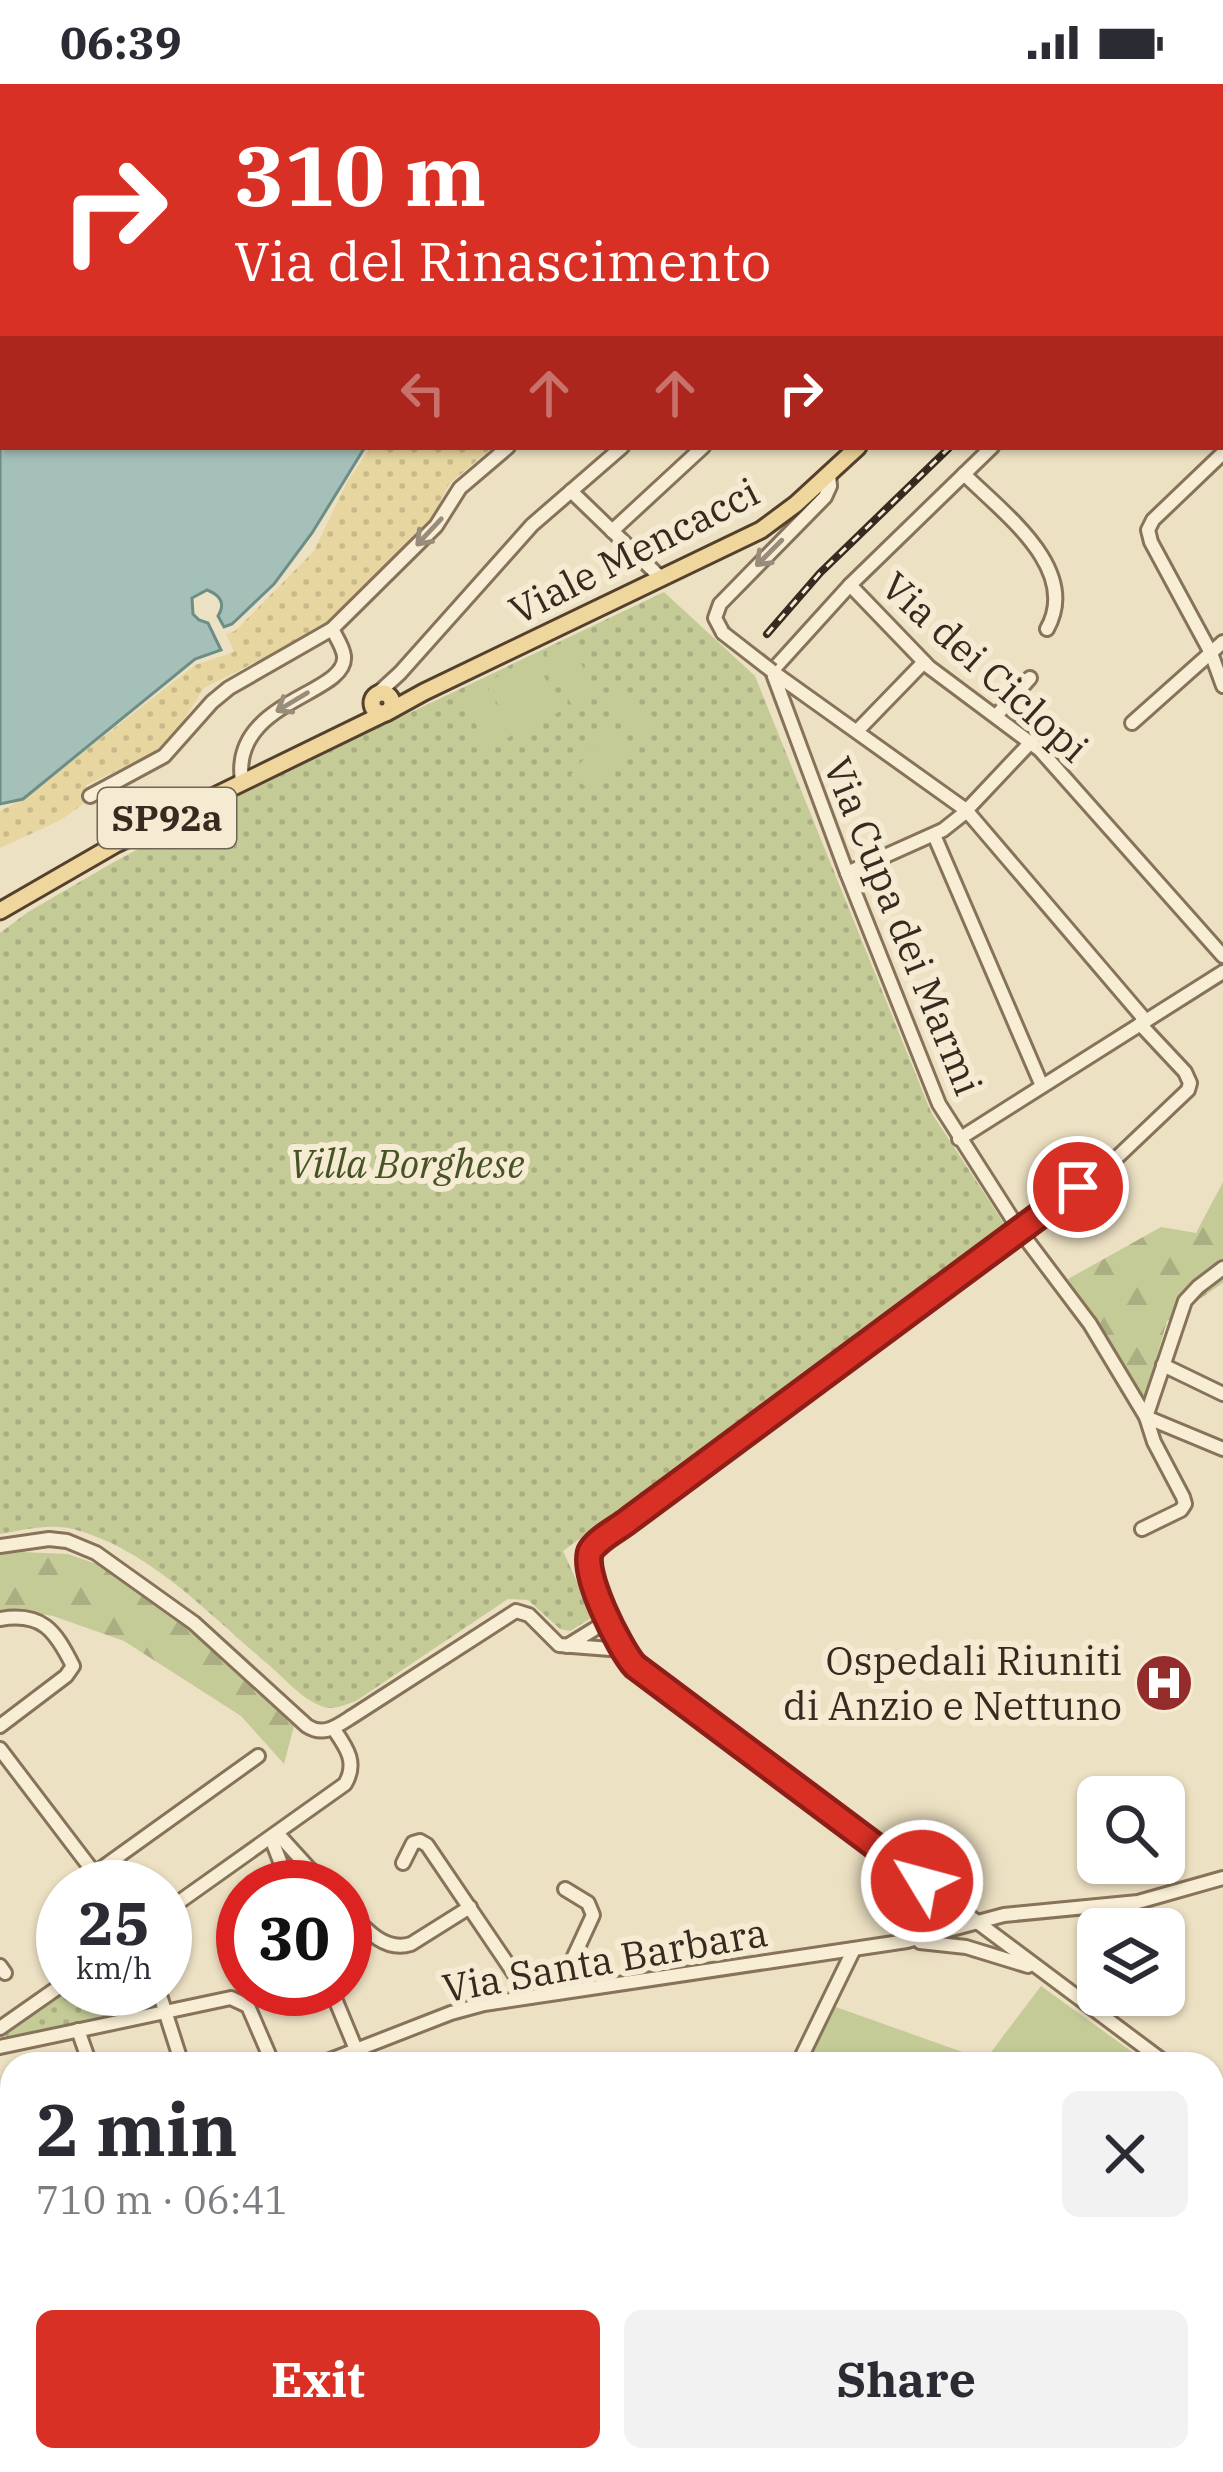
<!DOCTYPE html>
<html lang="en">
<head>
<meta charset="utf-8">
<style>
  body { margin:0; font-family:"IBM Plex Serif",serif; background:#f2f2f3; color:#2b2b33; height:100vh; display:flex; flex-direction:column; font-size:45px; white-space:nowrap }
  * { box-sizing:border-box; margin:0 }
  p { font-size:39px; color:#7c7c81 }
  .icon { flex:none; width:66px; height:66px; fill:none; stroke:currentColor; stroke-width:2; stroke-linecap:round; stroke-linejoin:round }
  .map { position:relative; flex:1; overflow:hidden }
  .side { position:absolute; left:0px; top:1968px; width:1224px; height:420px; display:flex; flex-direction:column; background:#fff; border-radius:36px 36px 0 0; box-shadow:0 3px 9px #0004 }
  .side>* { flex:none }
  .hud { position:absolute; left:0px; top:0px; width:1224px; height:366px; box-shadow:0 3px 9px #0004; background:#d93025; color:#fff; overflow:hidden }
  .buttons { position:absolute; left:1077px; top:1692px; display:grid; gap:24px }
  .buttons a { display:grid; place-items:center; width:108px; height:108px; border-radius:18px; background:#fff; box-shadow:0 3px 9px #0004; font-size:60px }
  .speed { position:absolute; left:36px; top:1776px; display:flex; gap:24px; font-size:60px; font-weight:700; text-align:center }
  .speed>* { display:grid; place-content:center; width:156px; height:156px; border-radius:50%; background:#fff; box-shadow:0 3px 9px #0004; line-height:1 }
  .speed small { font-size:30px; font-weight:400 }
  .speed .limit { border:18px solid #d22; background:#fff; color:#111 }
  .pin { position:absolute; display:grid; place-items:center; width:102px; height:102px; color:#fff; margin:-51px; border:6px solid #fff; border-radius:50%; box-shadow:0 3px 12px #0007 }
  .me { position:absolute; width:132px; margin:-66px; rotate:307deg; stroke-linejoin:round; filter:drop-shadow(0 0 9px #0008) }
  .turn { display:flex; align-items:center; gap:42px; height:252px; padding:0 36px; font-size:54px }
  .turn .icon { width:156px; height:156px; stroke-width:2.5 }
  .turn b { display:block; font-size:84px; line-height:102px }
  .lanes { display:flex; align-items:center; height:114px; padding:0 36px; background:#0003; justify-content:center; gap:60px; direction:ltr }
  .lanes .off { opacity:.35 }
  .round { display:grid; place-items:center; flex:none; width:126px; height:126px; border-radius:18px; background:#f2f2f3 }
  .headline { display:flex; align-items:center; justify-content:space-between; height:204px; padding:0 36px }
  h1 { font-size:72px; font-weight:700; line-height:90px }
  .button { display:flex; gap:24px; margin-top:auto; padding:24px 36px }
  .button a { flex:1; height:138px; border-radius:18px; background:#d93025; color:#fff; font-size:48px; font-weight:700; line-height:138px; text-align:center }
  .button a+a { background:#f2f2f3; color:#2b2b33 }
  .status { display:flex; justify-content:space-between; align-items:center; height:84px; padding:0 60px; background:#fff; direction:ltr }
  .status svg { height:33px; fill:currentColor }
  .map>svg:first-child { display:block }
  .grass { fill:url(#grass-tufts) }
  .forest { fill:url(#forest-firs) }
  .sand { fill:url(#sand-dots) }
  .park { fill:url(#park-dots) }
  .pitch { fill:#c5cb97 }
  .water { fill:#a5c0b8; stroke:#6c8e86; stroke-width:3 }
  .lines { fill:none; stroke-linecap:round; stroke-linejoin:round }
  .minor-casing { stroke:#87725a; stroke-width:18 }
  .major-casing { stroke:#55402e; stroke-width:21 }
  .minor { stroke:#f8eed6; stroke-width:12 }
  .major { stroke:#efd69c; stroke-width:15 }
  .rail-casing { stroke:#372a1e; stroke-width:8 }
  .rail { stroke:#f5ebd3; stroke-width:3; stroke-dasharray:9; stroke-linecap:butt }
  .minor-bridge-casing { stroke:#87725a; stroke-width:18; stroke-linecap:butt }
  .minor-bridge { stroke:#f8eed6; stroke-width:12 }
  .oneway { stroke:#988c7a }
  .route-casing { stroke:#8d1f18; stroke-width:30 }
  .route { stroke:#d93025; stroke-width:21 }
  .labels { text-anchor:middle; stroke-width:12; stroke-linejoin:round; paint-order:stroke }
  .shield { fill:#f5ebd3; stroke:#706454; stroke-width:3 }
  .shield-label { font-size:36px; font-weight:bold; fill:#372a1e }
  .street-label { font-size:39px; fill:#372a1e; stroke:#f5ebd3 }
  .park-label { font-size:39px; font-style:italic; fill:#475325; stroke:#f5ebd3 }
  .poi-label { font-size:39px; fill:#372a1e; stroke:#f5ebd3; text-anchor:end }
</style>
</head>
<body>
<div class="status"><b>06:39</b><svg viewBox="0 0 49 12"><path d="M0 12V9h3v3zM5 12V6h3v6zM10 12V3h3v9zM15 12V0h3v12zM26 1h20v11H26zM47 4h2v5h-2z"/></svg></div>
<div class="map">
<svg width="1223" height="2388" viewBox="0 0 1223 2388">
  <defs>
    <pattern id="grass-tufts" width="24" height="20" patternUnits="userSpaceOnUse" patternTransform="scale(3)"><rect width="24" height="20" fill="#c5cb97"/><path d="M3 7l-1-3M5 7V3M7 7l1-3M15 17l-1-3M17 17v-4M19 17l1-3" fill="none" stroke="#aaae82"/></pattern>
    <pattern id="forest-firs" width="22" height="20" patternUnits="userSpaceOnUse" patternTransform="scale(3)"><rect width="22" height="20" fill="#c5cb97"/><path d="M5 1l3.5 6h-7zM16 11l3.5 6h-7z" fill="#aaae82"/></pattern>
    <pattern id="sand-dots" width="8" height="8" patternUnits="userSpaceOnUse" patternTransform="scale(3)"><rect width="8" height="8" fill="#e8d6a1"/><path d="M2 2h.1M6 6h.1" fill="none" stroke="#c8b88a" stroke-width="1.8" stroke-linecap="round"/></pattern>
    <pattern id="park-dots" width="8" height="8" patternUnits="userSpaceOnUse" patternTransform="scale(3)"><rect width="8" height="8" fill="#c5cb97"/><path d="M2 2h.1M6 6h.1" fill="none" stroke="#aaae82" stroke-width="1.8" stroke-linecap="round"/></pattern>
  </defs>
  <rect width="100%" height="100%" fill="#ede1c3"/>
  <polygon class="grass" points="319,2376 415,2376 431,2388 304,2388"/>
  <g class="forest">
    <polygon points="1223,1098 1223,1199 1167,1237 1143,1320 1068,1195 1161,1143 1196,1149"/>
    <polygon points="22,1468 68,1470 111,1485 163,1522 294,1642 284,1680 241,1632 124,1557 53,1532 22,1527 0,1529 0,1471"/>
  </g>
  <polygon class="sand" points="371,363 493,363 449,400 432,435 321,545 204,604 173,653 148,672 86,701 87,717 61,736 0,764 0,727 23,715 195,581 234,568 226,550 235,547 314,467 348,396"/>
  <g class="park">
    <path d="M664 508 755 592 931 1028 1007 1144 563 1467 593 1533 570 1547 560 1545 528 1516 508 1515 356 1617C344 1621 333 1627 321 1622 302 1615 285 1595 270 1582 210 1532 152 1466 73 1445 50 1439 23 1446 0 1450V849L28 828 114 778 266 697Z"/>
    <polygon points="72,1905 149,1905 153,1916 149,1925 9,1956 6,1953 6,1949"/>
  </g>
  <g class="pitch">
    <polygon points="570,557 596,610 572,622 546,569"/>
    <polygon points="535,574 561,627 513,651 487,598"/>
    <polygon points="485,599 511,652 487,663 461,610"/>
    <polygon points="622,603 661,640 644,657 605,620"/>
    <polygon points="606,647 629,665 595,710 571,691"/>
    <polygon points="1041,1902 1149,1980 807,1980 833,1922 985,1976"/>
    <polygon points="1212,2028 1223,2037 1223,2282 1212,2286"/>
  </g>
  <path class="water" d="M0 0H561L560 3H3V363H365L312 449 274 500 232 540 224 543 218 532C226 519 220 511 207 506L192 514 193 530 199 536 208 539 221 566 195 575 23 715 0 720Z"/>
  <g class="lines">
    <defs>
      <g id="minor">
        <polyline points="1066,0 1066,3"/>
        <polyline points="793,3 795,0"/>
        <polyline points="936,3 938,0"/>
        <polyline points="1085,3 1088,0"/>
        <polyline points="1221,174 1223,172"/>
        <polyline points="1221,326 1223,333"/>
        <polyline points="1223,369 1153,436 1148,446 1151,458 1211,569 1223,602"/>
        <path d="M964 390C1003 429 1081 485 1047 545"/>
        <polyline points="571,407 661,494"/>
        <polyline points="612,447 703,363"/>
        <polyline points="850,501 929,583 1040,666 1223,872"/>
        <polyline points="723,549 715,534 720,520 825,413 830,402 829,390"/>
        <polyline points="772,587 847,789 939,1020 1020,1147 1090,1240 1146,1333 1154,1358 1183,1413 1185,1420 1181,1426 1142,1445"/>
        <polyline points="772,587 850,501 992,363"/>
        <polyline points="773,588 966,726 1146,937"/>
        <polyline points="376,611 400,589 532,441 622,363"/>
        <polyline points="996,632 1030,594"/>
        <polyline points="1132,639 1223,558"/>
        <polyline points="858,646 924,578"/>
        <path d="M242 697C230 616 348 611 344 572 343 563 336 553 332 545"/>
        <polyline points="90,712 164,672 212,618 229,604 332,545 436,442 460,404 508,363"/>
        <polyline points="934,751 1042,1002"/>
        <polyline points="847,789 943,746 962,731 1031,658"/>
        <path d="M1140 940 1185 988 1190 999 1188 1006 1108 1082 601 1457C596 1462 591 1464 589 1472 583 1490 622 1568 635 1582L1167 1980"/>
        <polyline points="959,1055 1223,888"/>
        <polyline points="1223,1184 1198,1203 1185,1217 1146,1333 1223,1365"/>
        <polyline points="1163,1281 1223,1310"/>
        <path d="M0 1462 49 1455 67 1457 96 1469 194 1539 307 1642C324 1653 337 1642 353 1632L516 1527 529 1531 559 1561 623 1566"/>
        <path d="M0 1535C42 1528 55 1546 73 1582L66 1592 0 1642"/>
        <polyline points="567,1562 609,1536"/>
        <polyline points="0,1665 105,1803"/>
        <polyline points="277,1749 326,1803"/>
        <polyline points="271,1754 290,1803"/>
        <polyline points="403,1779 413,1759 420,1757 427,1761 530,1913"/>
        <polyline points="95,1789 258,1672"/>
        <path d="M345 1823C363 1842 383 1869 411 1860L470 1823"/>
        <path d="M165 1828 345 1700C358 1678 346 1663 333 1644"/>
        <polyline points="920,1858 966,1863 1028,1882"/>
        <polyline points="0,1882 5,1889"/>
        <polyline points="158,1905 182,1980"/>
        <polyline points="331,1905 362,1980"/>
        <polyline points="557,1909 593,1831 588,1819 565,1805"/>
        <polyline points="0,1944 63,1900"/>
        <polyline points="78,1946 90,1980"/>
        <polyline points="0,1963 231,1914 248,1922 273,1980"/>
        <polyline points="320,1980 451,1929 484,1920 907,1857 1004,1831 1138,1818 1223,1794"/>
        <polyline points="798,1980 854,1865"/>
        <polyline points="1212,2014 1223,2023"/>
        <polyline points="0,2107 12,2102"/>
        <polyline points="0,2153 12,2167"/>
        <polyline points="1212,2288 1223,2285"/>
        <polyline points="677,2376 689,2388"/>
        <polyline points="807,2376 818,2388"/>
        <polyline points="985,2376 994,2388"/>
        <polyline points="102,2388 119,2376"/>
        <polyline points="197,2388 211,2376"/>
        <polyline points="593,2388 604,2376"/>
        <polyline points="824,2388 840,2376"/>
        <polyline points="965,2388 981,2376"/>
        <polyline points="1018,2388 1034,2376"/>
      </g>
      <g id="major">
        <polyline points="1221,18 1223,16"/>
        <circle cx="382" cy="619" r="10"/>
        <polyline points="386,629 424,608 761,446 796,420 858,363"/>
        <polyline points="0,827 116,760 383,630"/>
      </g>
    </defs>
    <use href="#minor" class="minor-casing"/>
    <use href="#major" class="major-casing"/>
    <use href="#minor" class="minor"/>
    <use href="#major" class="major"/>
    <defs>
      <g id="rail">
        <polyline points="1221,104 1223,102"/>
        <polyline points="767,550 820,489 950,363"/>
      </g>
    </defs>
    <use href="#rail" class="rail-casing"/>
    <use href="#rail" class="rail"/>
    <defs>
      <polyline id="minor-bridge" points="723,549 772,587"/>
    </defs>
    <use href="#minor-bridge" class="minor-bridge-casing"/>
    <use href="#minor-bridge" class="minor-bridge"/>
  </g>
  <defs><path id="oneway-shaft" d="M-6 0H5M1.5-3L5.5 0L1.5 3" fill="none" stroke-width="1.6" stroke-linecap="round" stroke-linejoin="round" transform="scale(3)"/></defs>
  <g class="oneway">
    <use href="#oneway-shaft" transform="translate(429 448) rotate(133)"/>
    <use href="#oneway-shaft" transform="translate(769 469) rotate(135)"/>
    <use href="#oneway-shaft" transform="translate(292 618) rotate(149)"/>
  </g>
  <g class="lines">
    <defs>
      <path id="route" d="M922 1797 635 1582C620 1566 579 1485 591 1466 599 1454 618 1445 629 1436L1078 1103"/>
    </defs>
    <use href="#route" class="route-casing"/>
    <use href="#route" class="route"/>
  </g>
  <defs>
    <symbol id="hospital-disc" viewBox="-11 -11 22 22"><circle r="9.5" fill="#952c2c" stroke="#f5ebd3"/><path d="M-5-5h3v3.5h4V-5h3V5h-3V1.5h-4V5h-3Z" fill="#fff"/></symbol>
  </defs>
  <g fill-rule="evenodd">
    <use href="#hospital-disc" x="1131" y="1566" width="66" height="66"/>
  </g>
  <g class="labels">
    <rect class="shield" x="98" y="704" width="138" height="60" rx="9"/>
    <g class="shield-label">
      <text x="167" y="747">SP92a</text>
    </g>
    <g class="street-label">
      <text transform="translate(634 467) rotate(-27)" y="14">Viale Mencacci</text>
      <text transform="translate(985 583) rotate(42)" y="14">Via dei Ciclopi</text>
      <text transform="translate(903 842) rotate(68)" y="14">Via Cupa dei Marmi</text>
      <text transform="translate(605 1876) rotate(-10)" y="14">Via Santa Barbara</text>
    </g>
    <g class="park-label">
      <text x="407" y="1094">Villa Borghese</text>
    </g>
    <g class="poi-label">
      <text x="1122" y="1591">Ospedali Riuniti<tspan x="1122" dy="45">di Anzio e Nettuno</tspan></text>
    </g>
  </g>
</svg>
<div class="buttons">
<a><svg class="icon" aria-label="search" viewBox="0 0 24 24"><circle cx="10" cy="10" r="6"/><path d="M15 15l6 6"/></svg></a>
<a><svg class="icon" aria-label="layers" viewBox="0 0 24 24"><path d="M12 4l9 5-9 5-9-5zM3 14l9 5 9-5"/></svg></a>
</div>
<div class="speed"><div>25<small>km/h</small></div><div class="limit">30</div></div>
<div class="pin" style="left:1078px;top:1103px;background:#d93025"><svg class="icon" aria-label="arrive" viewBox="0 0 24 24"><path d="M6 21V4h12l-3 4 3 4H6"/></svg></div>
<svg class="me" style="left:922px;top:1797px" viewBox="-20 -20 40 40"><circle r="17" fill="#d93025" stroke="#fff" stroke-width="3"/><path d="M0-11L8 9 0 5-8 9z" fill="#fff"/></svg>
<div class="hud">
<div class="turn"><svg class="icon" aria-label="right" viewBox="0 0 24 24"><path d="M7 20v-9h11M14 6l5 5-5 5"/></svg><div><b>310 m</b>Via del Rinascimento</div></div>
<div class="lanes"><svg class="icon off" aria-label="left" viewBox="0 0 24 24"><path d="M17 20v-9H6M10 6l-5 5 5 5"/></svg><svg class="icon off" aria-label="ahead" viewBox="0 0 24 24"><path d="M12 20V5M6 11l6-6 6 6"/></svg><svg class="icon off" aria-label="ahead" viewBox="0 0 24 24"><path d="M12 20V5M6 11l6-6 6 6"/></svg><svg class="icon" aria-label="right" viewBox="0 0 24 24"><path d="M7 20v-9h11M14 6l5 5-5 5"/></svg></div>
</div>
<section class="side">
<div class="headline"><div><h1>2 min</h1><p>710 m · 06:41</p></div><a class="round"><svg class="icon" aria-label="close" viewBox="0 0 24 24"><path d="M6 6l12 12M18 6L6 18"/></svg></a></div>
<div class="button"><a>Exit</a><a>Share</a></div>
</section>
</div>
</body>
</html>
